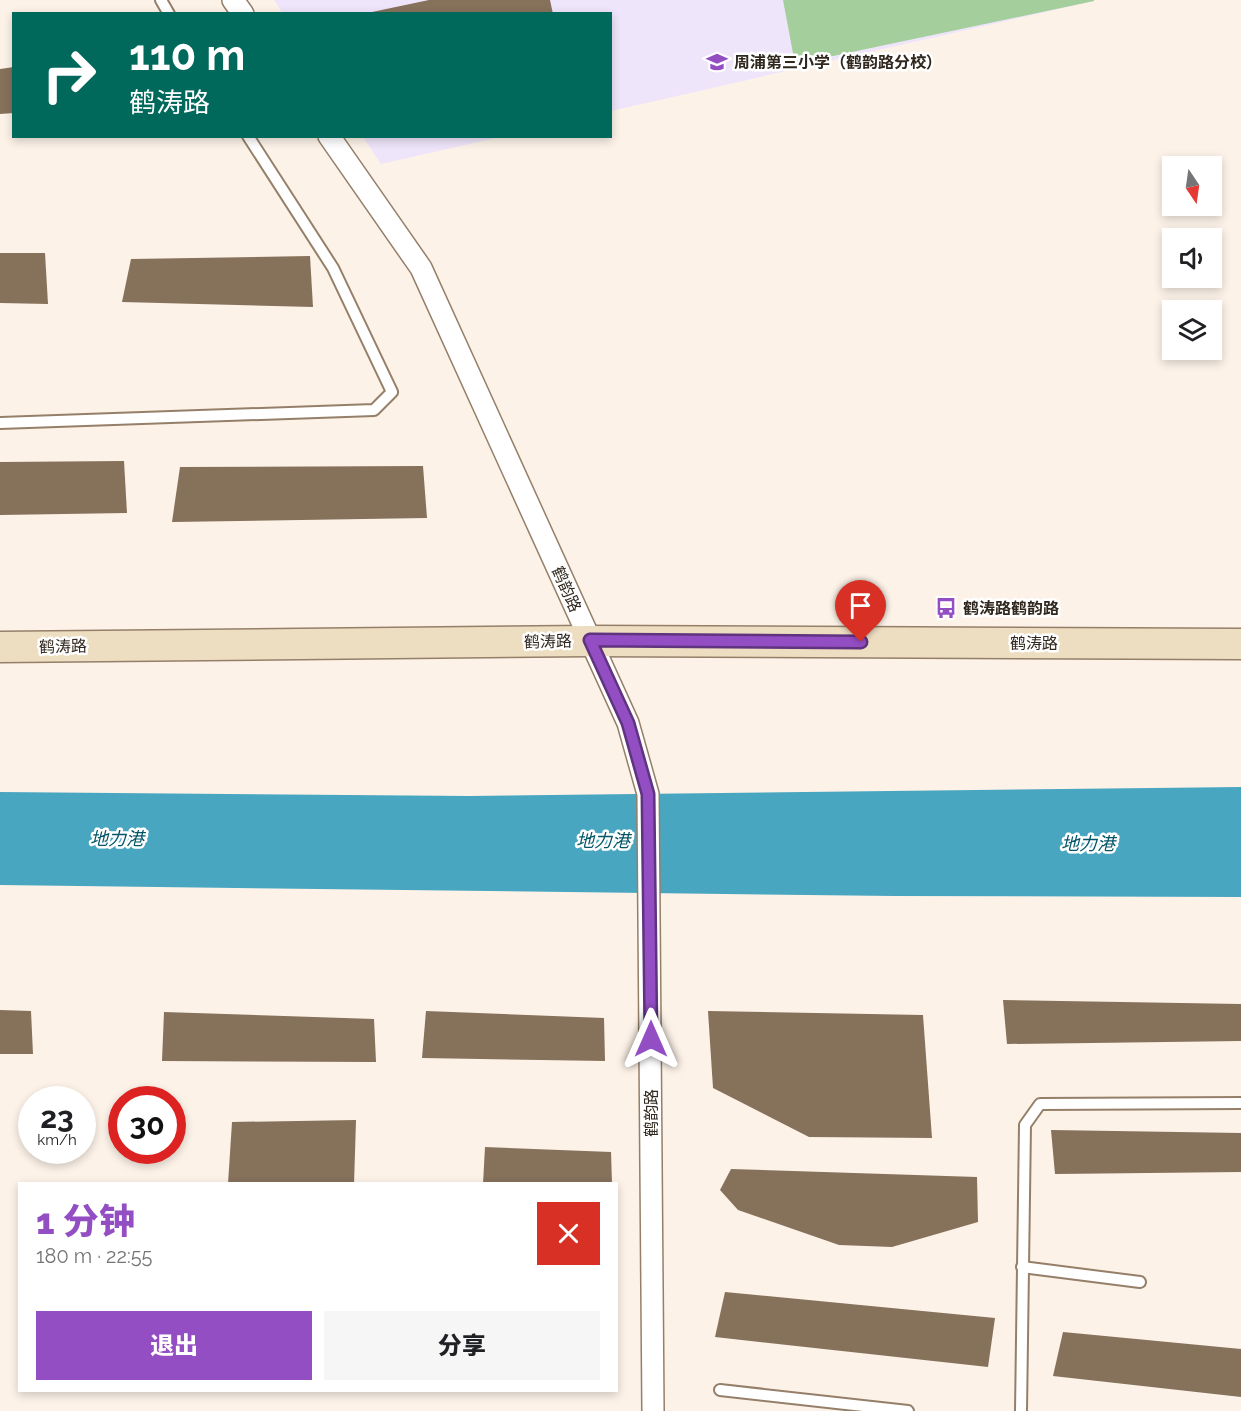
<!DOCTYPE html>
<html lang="zh">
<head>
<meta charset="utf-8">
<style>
  body { margin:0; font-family:Raleway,"Noto Sans SC",sans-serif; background:#f6f6f6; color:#202124; height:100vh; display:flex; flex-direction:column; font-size:22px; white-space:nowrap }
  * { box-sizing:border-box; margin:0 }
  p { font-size:20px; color:#757577 }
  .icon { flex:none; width:33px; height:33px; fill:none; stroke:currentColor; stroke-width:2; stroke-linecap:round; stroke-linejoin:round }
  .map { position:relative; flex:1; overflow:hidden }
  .sheet { position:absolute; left:18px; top:1182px; width:600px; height:210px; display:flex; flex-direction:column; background:#fff; border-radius:0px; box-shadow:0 3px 9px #0003 }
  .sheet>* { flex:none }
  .banner { position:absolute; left:12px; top:12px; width:600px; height:126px; border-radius:0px; box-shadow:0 3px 9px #0003; background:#00695c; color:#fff; overflow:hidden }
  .needle { width:39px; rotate:167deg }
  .tools { position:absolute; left:1162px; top:156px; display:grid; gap:12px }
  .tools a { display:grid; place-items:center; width:60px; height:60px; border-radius:0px; background:#fff; box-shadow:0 3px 9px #0003; font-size:30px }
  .speed { position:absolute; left:18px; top:1086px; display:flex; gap:12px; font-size:30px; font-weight:700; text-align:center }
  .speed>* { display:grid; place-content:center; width:78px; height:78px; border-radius:50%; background:#fff; box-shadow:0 3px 9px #0003; line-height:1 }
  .speed small { font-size:15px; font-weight:400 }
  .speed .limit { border:9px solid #d22; background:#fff; color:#111 }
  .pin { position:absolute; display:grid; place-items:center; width:51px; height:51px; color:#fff; margin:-62px -26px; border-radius:50% 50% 50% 0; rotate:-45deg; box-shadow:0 0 6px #0007 }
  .pin .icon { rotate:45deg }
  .me { position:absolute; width:66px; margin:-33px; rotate:0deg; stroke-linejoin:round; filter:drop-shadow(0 0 4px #0008) }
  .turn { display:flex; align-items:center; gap:21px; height:126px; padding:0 18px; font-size:27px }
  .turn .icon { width:78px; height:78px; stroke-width:2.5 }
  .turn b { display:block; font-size:42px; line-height:51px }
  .round { display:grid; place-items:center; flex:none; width:63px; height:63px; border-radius:0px; background:#f6f6f6 }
  .summary { display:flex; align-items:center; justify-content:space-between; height:102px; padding:0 18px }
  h1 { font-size:36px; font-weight:800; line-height:45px; color:#934ec3 }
  .primary-button { display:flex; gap:12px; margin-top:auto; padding:12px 18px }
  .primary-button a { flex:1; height:69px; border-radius:0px; background:#934ec3; color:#fff; font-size:24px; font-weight:800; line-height:69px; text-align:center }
  .primary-button a+a { background:#f6f6f6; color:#202124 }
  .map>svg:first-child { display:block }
  .education { fill:#efe5fa }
  .green { fill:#a4ce9b }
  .water { fill:#49a6c0 }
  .building { fill:#86715b }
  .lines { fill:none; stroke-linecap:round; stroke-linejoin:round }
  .lane-casing { stroke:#957f69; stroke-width:14 }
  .street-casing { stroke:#957f69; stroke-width:24 }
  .secondary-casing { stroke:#957f69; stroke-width:33 }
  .lane { stroke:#fff; stroke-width:10 }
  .street { stroke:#fff; stroke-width:21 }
  .secondary { stroke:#edddc1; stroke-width:30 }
  .route-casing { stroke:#60337f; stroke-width:15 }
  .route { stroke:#934ec3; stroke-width:10 }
  .labels { text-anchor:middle; stroke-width:5; stroke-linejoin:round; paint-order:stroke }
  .poi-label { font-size:16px; font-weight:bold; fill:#30271e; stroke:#fff; text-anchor:start }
  .street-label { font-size:16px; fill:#30271e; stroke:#fff }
  .water-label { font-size:18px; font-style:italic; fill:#035668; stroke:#fff }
</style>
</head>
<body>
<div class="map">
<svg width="1241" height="1411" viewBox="0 0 1241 1411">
  <rect width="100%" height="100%" fill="#fcf2e8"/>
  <g class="education">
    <polygon points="274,0 1094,0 1094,1 611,111 610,14 283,14"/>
    <polygon points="363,137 500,137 381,164"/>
  </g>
  <polygon class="green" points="783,0 1094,0 1094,1 795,64"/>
  <polygon class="water" points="1241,787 1241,897 894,896 0,885 0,792 469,796"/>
  <g class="building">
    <polygon points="429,0 550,0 553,14 372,14 372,12"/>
    <polygon points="14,67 14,113 0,114 0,69"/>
    <polygon points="0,253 45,253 48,304 0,303"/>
    <polygon points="310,256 313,307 122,302 131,259"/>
    <polygon points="124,461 127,513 0,515 0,462"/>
    <polygon points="423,466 427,518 172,522 180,467"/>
    <polygon points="1003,1000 1241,1004 1241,1041 1007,1044"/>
    <polygon points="0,1010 31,1011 33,1054 0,1054"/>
    <polygon points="426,1011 604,1018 605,1061 422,1058"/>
    <polygon points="708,1011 923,1015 932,1138 809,1137 713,1088"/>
    <polygon points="164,1012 374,1019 376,1062 162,1061"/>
    <polygon points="356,1120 354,1184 228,1184 232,1122"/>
    <polygon points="1051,1130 1241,1133 1241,1172 1055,1174"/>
    <polygon points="485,1147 611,1152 612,1184 483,1184"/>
    <polygon points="731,1169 977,1177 978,1222 892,1247 839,1245 738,1210 720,1190"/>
    <polygon points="725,1292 995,1318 988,1367 715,1337"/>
    <polygon points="1063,1332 1241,1349 1241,1397 1053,1376"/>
  </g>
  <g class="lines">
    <defs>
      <g id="lane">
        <polyline points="161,0 169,14"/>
        <polyline points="0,423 374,410 392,392 333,268 248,136"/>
        <polyline points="1022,1267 1140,1282"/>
        <polyline points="720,1390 908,1411"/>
        <polyline points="1021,1411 1025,1125 1040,1104 1241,1103"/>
      </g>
      <g id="street">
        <polyline points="233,0 243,14"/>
        <polyline points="329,136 421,268 628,723 648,794 653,1411"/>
      </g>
      <polyline id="secondary" points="0,647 590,641 1241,644"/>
    </defs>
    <use href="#lane" class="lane-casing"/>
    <use href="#street" class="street-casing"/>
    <use href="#secondary" class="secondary-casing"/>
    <use href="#lane" class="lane"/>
    <use href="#street" class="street"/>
    <use href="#secondary" class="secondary"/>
  </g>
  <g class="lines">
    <defs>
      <polyline id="route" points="651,1039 648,794 628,723 590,640 861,642"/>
    </defs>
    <use href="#route" class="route-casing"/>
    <use href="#route" class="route"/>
  </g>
  <defs>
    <symbol id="school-bare" viewBox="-9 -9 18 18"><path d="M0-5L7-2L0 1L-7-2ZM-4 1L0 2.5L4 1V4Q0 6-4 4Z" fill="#934ec3" stroke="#fff" stroke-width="2.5" paint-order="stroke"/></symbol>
    <symbol id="bus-bare" viewBox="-9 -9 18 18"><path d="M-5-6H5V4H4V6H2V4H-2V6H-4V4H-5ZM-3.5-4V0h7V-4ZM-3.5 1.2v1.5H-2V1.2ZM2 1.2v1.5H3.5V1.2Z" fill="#934ec3" stroke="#fff" stroke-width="2.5" paint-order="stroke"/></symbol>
  </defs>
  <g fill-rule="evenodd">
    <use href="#school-bare" x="702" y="47" width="30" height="30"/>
    <use href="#bus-bare" x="931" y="593" width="30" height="30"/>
  </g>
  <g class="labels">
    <g class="poi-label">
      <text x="734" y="68">周浦第三小学（鹤韵路分校）</text>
      <text x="963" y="614">鹤涛路鹤韵路</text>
    </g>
    <g class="street-label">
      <text transform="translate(567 589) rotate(66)" y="6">鹤韵路</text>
      <text transform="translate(548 641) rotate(-1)" y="6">鹤涛路</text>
      <text x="1034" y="649">鹤涛路</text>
      <text transform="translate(63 646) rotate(-1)" y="6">鹤涛路</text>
      <text transform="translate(651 1113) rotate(-90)" y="6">鹤韵路</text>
    </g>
    <g class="water-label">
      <text x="117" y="845">地力港</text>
      <text x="603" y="847">地力港</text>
      <text x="1088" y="850">地力港</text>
    </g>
  </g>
</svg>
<div class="tools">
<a><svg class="needle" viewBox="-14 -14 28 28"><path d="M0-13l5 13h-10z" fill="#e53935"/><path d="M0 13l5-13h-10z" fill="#757577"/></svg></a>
<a><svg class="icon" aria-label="sound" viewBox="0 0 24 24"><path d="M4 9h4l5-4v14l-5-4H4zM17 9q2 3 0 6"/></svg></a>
<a><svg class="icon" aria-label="layers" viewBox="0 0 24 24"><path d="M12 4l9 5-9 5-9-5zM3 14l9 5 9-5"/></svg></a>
</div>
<div class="speed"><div>23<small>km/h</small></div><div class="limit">30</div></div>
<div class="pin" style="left:861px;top:642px;background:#d93025"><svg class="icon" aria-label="arrive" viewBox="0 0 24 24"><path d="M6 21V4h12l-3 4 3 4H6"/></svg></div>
<svg class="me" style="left:651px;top:1039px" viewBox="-20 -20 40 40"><path d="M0-17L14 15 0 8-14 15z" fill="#934ec3" stroke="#fff" stroke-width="4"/></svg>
<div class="banner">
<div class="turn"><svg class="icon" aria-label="right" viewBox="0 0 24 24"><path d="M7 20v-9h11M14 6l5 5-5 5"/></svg><div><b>110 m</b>鹤涛路</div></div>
</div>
<section class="sheet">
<div class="summary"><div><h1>1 分钟</h1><p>180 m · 22:55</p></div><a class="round" style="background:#d93025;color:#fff"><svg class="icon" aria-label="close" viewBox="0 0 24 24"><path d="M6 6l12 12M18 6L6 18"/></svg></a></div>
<div class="primary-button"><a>退出</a><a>分享</a></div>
</section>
</div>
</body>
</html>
